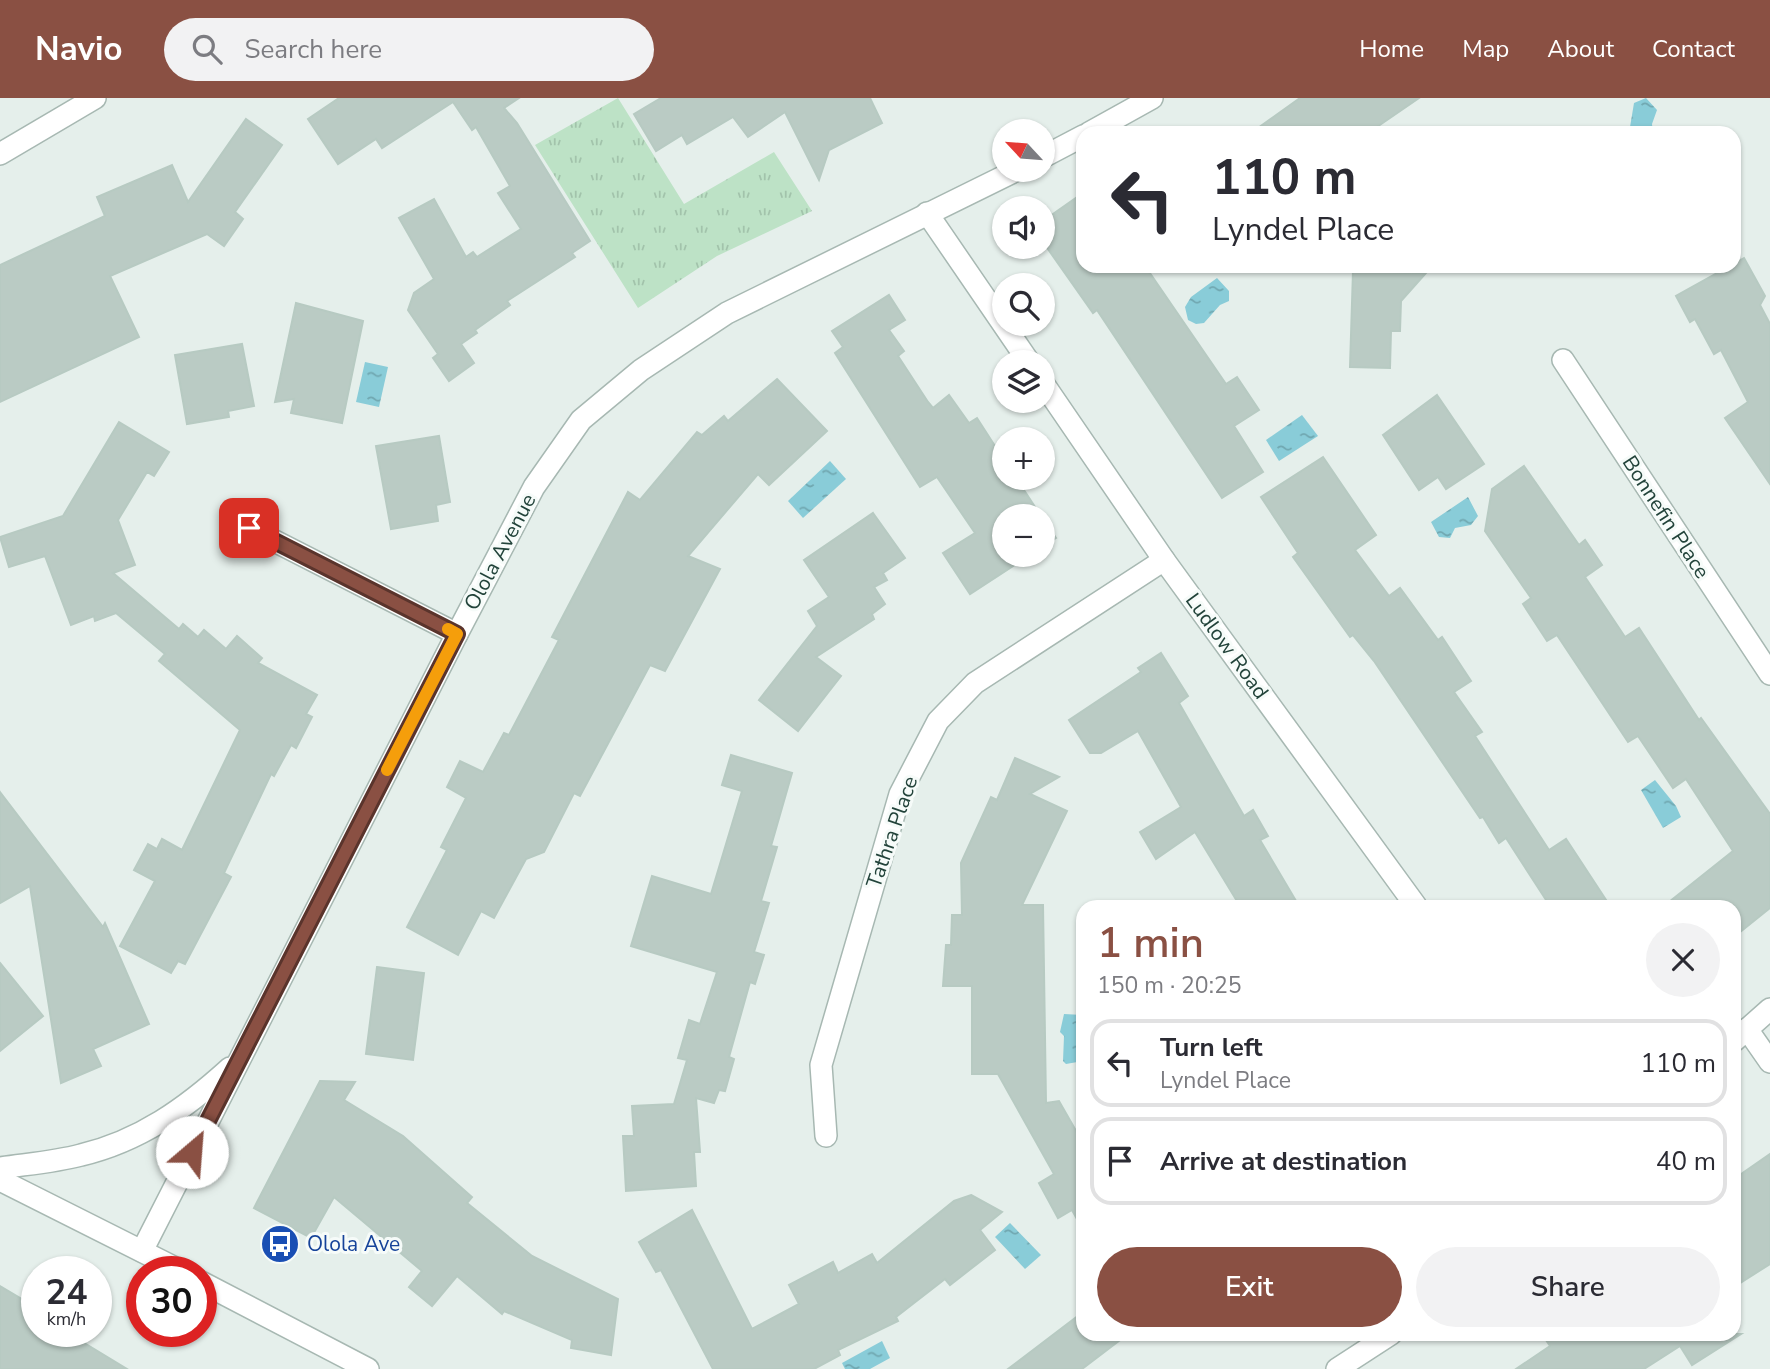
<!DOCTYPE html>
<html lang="en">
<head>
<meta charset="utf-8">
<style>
  body { margin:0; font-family:"Nunito Sans",sans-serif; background:#f2f2f3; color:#2b2b33; height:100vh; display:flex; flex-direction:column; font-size:26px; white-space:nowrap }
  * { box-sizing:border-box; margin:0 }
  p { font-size:23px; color:#7c7c81 }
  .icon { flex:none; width:38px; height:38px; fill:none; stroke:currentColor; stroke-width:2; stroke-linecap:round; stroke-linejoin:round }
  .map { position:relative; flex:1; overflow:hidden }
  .panel { position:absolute; left:1076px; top:802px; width:665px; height:441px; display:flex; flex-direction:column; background:#fff; border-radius:21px; box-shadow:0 2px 5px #0004 }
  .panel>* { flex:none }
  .top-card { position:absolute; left:1076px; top:28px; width:665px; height:147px; border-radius:21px; box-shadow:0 2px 5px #0004; background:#fff; color:#2b2b33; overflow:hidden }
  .needle { width:46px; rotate:296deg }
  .controls { position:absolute; left:992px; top:21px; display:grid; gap:14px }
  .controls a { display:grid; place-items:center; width:63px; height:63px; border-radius:50%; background:#fff; box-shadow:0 2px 5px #0004; font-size:35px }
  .speed { position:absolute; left:21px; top:1158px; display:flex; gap:14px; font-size:35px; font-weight:700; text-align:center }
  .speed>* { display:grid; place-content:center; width:91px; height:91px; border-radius:50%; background:#fff; box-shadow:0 2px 5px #0004; line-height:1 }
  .speed small { font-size:18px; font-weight:400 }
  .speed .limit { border:10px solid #d22; background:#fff; color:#111 }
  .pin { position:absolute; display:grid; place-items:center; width:60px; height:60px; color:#fff; margin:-30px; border-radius:14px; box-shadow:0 4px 10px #0006 }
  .me { position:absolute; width:77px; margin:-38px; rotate:27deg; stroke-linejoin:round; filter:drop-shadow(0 0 5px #0008) }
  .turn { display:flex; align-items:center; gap:24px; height:147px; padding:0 21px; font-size:32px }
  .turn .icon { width:91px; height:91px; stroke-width:2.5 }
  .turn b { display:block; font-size:49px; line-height:60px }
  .round { display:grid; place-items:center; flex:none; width:74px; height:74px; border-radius:37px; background:#f2f2f3 }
  .headline { display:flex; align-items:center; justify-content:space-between; height:119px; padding:0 21px }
  h1 { font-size:42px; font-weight:600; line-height:52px; color:#8a5043 }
  .primary-button { display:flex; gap:14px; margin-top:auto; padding:14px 21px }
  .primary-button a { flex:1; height:80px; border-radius:42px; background:#8a5043; color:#fff; font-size:28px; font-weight:600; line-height:80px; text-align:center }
  .primary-button a+a { background:#f2f2f3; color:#2b2b33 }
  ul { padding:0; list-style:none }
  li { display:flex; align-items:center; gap:21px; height:88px; margin:0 14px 10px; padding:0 7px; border:4px solid #e1e1e2; border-radius:21px }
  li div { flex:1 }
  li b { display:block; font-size:26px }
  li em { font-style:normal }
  header { display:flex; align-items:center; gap:42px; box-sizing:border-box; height:98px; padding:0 35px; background:#8a5043; color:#fff }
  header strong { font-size:33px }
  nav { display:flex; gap:38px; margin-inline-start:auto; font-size:24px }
  .search { width:490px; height:63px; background:#f2f2f3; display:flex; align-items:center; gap:18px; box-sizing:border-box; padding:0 24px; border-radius:38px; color:#7c7c81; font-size:26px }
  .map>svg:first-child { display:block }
  .grass { fill:url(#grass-tufts) }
  .water { fill:url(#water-ripples) }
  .building { fill:#bacbc4; stroke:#b7cac2; stroke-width:2 }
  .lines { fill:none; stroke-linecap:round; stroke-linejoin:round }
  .minor-casing { stroke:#a7b8b2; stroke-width:24 }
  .minor { stroke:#fff; stroke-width:21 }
  .route-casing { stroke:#5a342c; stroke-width:18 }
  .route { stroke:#8a5043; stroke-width:12 }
  .slow { stroke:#f59e0b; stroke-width:12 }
  .labels { text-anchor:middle; stroke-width:6; stroke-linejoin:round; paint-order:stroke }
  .street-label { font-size:21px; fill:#22433a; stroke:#f6fbf9 }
  .transit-label { font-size:21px; fill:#164399; stroke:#f6fbf9; text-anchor:start }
</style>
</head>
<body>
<header>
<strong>Navio</strong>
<div class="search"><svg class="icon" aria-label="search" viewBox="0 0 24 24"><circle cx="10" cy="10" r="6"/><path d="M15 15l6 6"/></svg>Search here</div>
<nav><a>Home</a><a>Map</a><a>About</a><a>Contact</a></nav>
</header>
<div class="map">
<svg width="1770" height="1271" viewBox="0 0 1770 1271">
  <defs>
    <pattern id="grass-tufts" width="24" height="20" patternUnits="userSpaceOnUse" patternTransform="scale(1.75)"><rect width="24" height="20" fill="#bde2c6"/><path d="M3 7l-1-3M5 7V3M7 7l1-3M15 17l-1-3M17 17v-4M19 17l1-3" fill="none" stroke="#a2c3ab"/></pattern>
    <pattern id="water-ripples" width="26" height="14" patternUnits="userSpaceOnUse" patternTransform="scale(1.75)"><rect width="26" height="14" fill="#89ccd8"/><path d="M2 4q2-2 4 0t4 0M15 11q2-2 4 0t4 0" fill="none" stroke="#70a7b0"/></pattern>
  </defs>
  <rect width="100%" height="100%" fill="#e5efeb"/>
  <polygon class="grass" points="618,0 684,106 774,54 812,113 717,158 638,210 535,47"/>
  <g class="water">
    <polygon points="1646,0 1657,12 1652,26 1653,35 1629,35 1634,5"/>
    <polygon points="1217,180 1229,193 1229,203 1220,207 1204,225 1196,226 1188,222 1185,209 1191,199"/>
    <polygon points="365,264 388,269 379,309 356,304"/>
    <polygon points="1302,317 1318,338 1279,363 1266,342"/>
    <polygon points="830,363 846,381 803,420 788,403"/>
    <polygon points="1468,399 1478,418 1471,427 1455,430 1450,440 1439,439 1431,424"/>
    <polygon points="1655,682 1676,708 1681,719 1663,730 1641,692"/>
    <polygon points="1064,916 1083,917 1083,963 1066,966 1063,963 1064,938 1060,934"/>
    <polygon points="1010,1125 1041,1157 1025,1171 995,1139"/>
    <polygon points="882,1243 890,1260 870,1271 845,1271 842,1265"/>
  </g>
  <g class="building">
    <polygon points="339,0 519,0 504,10 517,25 590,143 572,155 575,159 507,203 510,207 475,232 477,235 461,246 474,265 449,283 433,260 438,256 408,212 414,195 434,181 399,120 434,101 466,159 473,154 477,159 521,131 498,95 510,88 476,29 472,32 453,4 382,50 376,41 338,66 308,21"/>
    <polygon points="661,0 870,0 882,25 829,52 819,82 785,14 748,39 733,19 687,46 682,37 656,53 634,16"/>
    <polygon points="1300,0 1419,0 1368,35 1251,35"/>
    <polygon points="246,21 282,47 235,114 243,121 224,148 207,136 110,178 139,239 0,304 0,167 105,118 97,99 172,67 188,104"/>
    <polygon points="1083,95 1083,168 1145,168 1226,286 1237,279 1259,312 1234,328 1263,374 1222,400 1097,212 1093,215 1043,144 1043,123"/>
    <polygon points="1744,160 1765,198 1760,207 1770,226 1770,386 1725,320 1748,304 1721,252 1714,256 1695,221 1690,224 1676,198"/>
    <polygon points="1353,173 1426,175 1401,203 1400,233 1391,233 1390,270 1350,269"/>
    <polygon points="889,197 905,222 889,232 904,253 898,258 928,304 933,310 949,297 969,325 977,320 1004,362 1004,380 1016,380 1041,418 1004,418 1004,457 1030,457 970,496 943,455 975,435 937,379 920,389 835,255 843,249 832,233"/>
    <polygon points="296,205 363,223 342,325 291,315 294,301 275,304"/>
    <polygon points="242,246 254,308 228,313 229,319 187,326 175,257"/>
    <polygon points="777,281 827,333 769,387 758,376 688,458 720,471 665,573 650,567 580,698 574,695 544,754 526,761 494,820 481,813 458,857 407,829 447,752 441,749 466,700 447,689 460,663 483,674 504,635 509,637 559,542 552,539 628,394 640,402 697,334 702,337 724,318 728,323"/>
    <polygon points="1437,297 1484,366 1446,391 1438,379 1419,392 1383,337"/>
    <polygon points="119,324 169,354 154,378 147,374 118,422 135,467 113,475 179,531 183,526 198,539 204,532 226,551 237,538 262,560 258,565 317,597 306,616 312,619 296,650 291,647 274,678 271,676 224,775 231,779 185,866 178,863 171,875 120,848 155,783 134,772 148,746 157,751 162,741 182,752 240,632 159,563 165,556 116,515 95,523 94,518 71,527 45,458 9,469 0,439 63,418"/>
    <polygon points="439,338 450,404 436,407 438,423 391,431 376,348"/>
    <polygon points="1323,359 1376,437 1355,452 1389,498 1400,490 1438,542 1442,539 1471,583 1454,594 1482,634 1475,638 1549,752 1566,741 1610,808 1550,808 1506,740 1499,745 1483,719 1480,720 1374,563 1353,537 1350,539 1293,459 1298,455 1261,399"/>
    <polygon points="1524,368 1579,447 1585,442 1602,467 1585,479 1625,539 1639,530 1699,622 1701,620 1770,716 1770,810 1734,839 1734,808 1664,808 1733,753 1686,681 1673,690 1638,638 1628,644 1557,537 1547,543 1523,506 1531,500 1485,433 1492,391"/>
    <polygon points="873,415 905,460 883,475 887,482 874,489 885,506 872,516 874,521 816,559 841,578 798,633 759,602 817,528 808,513 829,499 804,462"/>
    <polygon points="1043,421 1056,440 1043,448"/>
    <polygon points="1161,555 1188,598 1179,605 1244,718 1253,712 1268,738 1260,742 1299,808 1240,808 1195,734 1156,761 1140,734 1181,709 1138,633 1101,655 1090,655 1069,622 1141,574 1138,570"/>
    <polygon points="731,657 792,675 771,748 777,749 761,803 769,805 754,854 764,857 755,886 750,884 729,959 734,961 725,993 719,992 714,1005 696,1000 700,1054 694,1054 696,1088 626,1093 623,1038 634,1038 632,1008 674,1006 687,962 678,960 689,922 700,926 717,874 631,848 652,778 711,796 742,693 722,687"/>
    <polygon points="1015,660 1059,679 1030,696 1067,713 1022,807 1043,807 1046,1005 1059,1003 1083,1045 1083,1132 1072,1112 1058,1120 1039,1085 1054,1076 998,976 972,976 972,888 943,888 946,847 951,847 952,817 962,817 961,765 991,699 997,702"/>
    <polygon points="0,694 103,829 105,825 149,926 93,951 101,968 61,985 30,788 0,805"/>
    <polygon points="0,865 43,918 0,953"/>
    <polygon points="377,869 424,875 413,962 366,956"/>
    <polygon points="320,983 355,984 344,1002 403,1038 472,1099 467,1105 532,1158 618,1201 611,1257 571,1250 572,1242 504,1213 502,1216 457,1178 432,1208 409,1189 422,1173 334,1099 311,1140 254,1110"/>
    <polygon points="1770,1056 1770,1166 1734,1189 1734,1081"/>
    <polygon points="971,1097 1002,1114 980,1132 995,1152 950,1187 945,1181 896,1219 898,1223 838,1252 840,1257 814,1271 713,1271 661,1172 656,1174 639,1144 692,1112 752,1231 799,1206 789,1187 833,1164 838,1175 872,1156 877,1165 954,1103"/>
    <polygon points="0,1188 37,1210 37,1234 66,1234 127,1271 0,1271"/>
    <polygon points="1083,1214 1083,1236 1128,1236 1082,1271 1008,1271"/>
    <polygon points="1542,1236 1741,1236 1692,1267 1680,1248 1644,1271 1516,1271 1550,1248"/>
  </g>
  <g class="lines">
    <defs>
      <g id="minor">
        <polyline points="1089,35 1152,0"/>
        <polyline points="0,56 95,0"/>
        <polyline points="1043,59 1083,38"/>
        <polyline points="927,115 1029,264"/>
        <polyline points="1563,262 1770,576"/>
        <polyline points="1043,285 1164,462 1416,808"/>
        <polyline points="249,430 457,536"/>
        <polyline points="1747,931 1770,964"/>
        <polyline points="1734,943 1770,911"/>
        <polyline points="826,1038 821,967 900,696 938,623 975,585 1164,462"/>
        <path d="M0 1070C27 1066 55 1064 81 1057 140 1043 186 1010 230 970"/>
        <polyline points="0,1082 183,1174"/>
        <polyline points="142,1153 457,536 534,389 581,322 641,272 727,215 1017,72"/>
        <polyline points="201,1184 368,1271"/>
        <polyline points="1337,1271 1391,1236"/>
      </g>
    </defs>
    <use href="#minor" class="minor-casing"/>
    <use href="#minor" class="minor"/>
  </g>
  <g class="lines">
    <defs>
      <polyline id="route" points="192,1054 457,536 249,430"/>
    </defs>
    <use href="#route" class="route-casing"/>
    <use href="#route" class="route"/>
    <polyline class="slow" points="387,672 457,536 448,531"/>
  </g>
  <defs>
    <symbol id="bus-disc" viewBox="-11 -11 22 22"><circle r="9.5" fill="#1a4fb4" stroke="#f6fbf9"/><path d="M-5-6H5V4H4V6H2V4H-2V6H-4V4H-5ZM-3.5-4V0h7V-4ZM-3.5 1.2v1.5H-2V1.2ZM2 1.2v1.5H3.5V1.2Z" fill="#fff"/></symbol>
  </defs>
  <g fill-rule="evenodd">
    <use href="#bus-disc" x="258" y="1124" width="44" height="44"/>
  </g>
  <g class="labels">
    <g class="street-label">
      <text transform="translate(1666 419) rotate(57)" y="7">Bonnefin Place</text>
      <text transform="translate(500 454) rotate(-62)" y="7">Olola Avenue</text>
      <text transform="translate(1227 548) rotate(54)" y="7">Ludlow Road</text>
      <text transform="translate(892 734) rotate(-71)" y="7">Tathra Place</text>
    </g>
    <g class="transit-label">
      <text x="307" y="1153">Olola Ave</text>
    </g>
  </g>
</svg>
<div class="controls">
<a><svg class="needle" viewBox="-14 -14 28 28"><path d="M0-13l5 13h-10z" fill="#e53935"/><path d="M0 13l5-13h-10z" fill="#7c7c81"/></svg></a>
<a><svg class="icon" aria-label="sound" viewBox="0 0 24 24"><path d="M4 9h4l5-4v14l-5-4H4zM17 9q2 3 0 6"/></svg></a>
<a><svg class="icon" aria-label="search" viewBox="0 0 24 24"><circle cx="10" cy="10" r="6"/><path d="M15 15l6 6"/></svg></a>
<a><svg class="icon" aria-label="layers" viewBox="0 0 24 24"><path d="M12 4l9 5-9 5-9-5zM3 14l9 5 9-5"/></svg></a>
<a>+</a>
<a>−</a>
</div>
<div class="speed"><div>24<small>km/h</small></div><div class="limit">30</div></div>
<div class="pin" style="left:249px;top:430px;background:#d93025"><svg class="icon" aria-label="arrive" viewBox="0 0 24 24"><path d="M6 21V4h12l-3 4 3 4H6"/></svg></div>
<svg class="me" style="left:192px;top:1054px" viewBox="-20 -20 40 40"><circle r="19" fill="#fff"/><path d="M0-13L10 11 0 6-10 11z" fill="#8a5043"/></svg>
<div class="top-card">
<div class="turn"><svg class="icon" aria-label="left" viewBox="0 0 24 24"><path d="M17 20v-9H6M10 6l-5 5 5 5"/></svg><div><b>110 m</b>Lyndel Place</div></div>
</div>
<section class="panel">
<div class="headline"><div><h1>1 min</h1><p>150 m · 20:25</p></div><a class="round"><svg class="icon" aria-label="close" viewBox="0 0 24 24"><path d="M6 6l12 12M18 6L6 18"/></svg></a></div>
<ul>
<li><svg class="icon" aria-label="left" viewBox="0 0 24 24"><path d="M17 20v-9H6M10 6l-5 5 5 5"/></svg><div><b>Turn left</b><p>Lyndel Place</p></div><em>110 m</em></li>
<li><svg class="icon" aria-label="arrive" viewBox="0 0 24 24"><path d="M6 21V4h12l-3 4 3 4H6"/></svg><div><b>Arrive at destination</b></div><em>40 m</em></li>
</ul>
<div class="primary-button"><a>Exit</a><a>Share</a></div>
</section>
</div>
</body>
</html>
